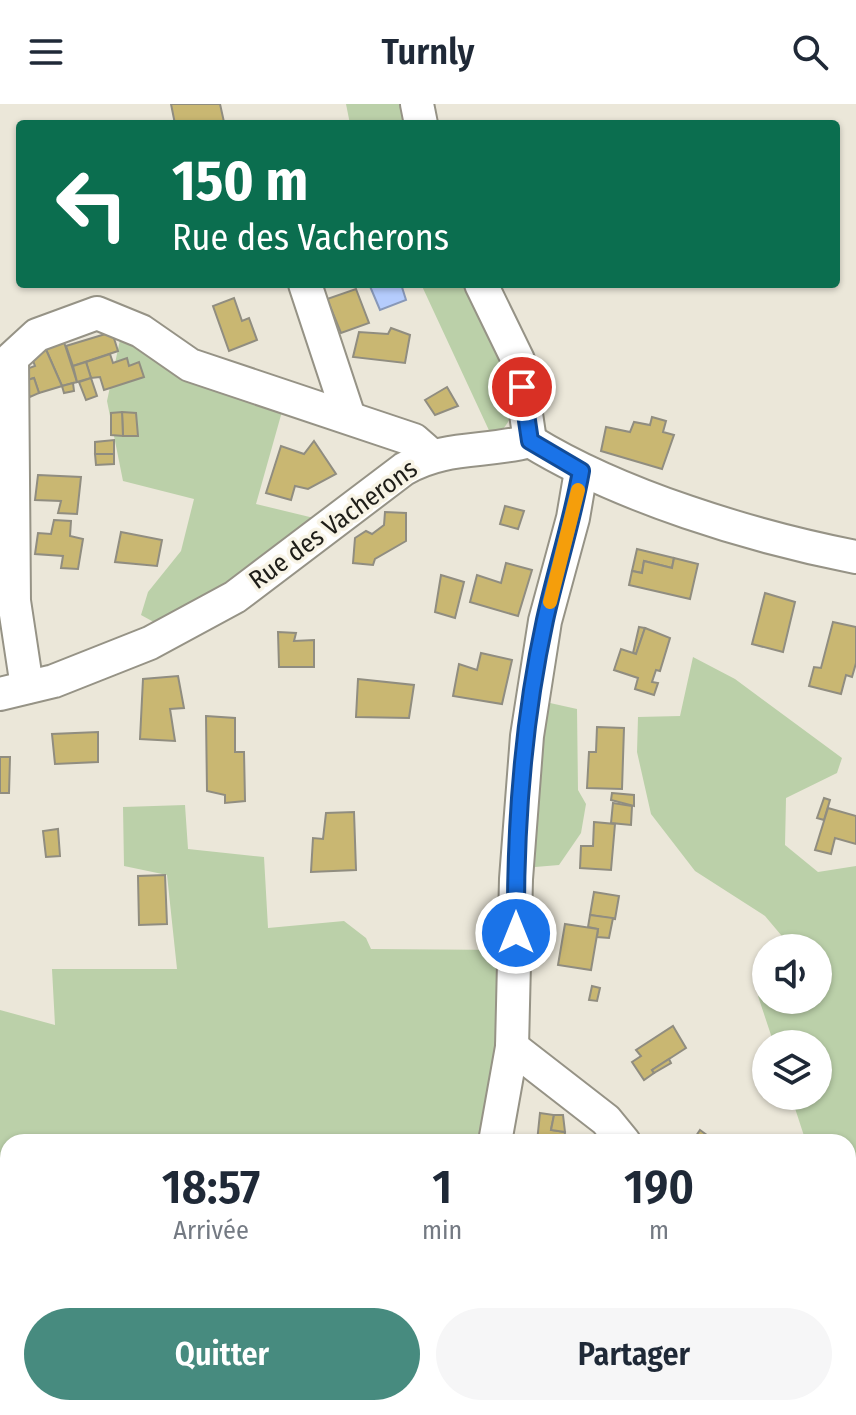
<!DOCTYPE html>
<html lang="fr">
<head>
<meta charset="utf-8">
<style>
  body { margin:0; font-family:"Fira Sans Condensed",sans-serif; background:#f6f6f7; color:#1f2937; height:100vh; display:flex; flex-direction:column; font-size:30px; white-space:nowrap }
  * { box-sizing:border-box; margin:0 }
  p { font-size:26px; color:#747a83 }
  .icon { flex:none; width:44px; height:44px; fill:none; stroke:currentColor; stroke-width:2; stroke-linecap:round; stroke-linejoin:round }
  .map { position:relative; flex:1; overflow:hidden }
  .drawer { position:absolute; left:0px; top:1030px; width:856px; height:282px; display:flex; flex-direction:column; background:#fff; border-radius:24px 24px 0 0; box-shadow:0 2px 6px #0004 }
  .drawer>* { flex:none }
  .top-card { position:absolute; left:16px; top:16px; width:824px; height:168px; border-radius:8px; box-shadow:0 2px 6px #0004; background:#0b6e4f; color:#fff; overflow:hidden }
  .buttons { position:absolute; left:752px; top:830px; display:grid; gap:16px }
  .buttons a { display:grid; place-items:center; width:80px; height:80px; border-radius:50%; background:#fff; box-shadow:0 2px 6px #0004; font-size:40px }
  .pin { position:absolute; display:grid; place-items:center; width:68px; height:68px; color:#fff; margin:-34px; border:4px solid #fff; border-radius:50%; box-shadow:0 2px 8px #0007 }
  .me { position:absolute; width:88px; margin:-44px; rotate:0deg; stroke-linejoin:round; filter:drop-shadow(0 0 6px #0008) }
  .turn { display:flex; align-items:center; gap:28px; height:168px; padding:0 24px; font-size:36px }
  .turn .icon { width:104px; height:104px; stroke-width:2.5 }
  .turn b { display:block; font-size:56px; line-height:68px }
  .eta { display:flex; justify-content:space-evenly; align-items:center; height:136px; text-align:center }
  .eta b { font-size:48px; font-weight:600; line-height:56px }
  .button { display:flex; gap:16px; margin-top:auto; padding:16px 24px }
  .button a { flex:1; height:92px; border-radius:48px; background:#478b7f; color:#fff; font-size:32px; font-weight:600; line-height:92px; text-align:center }
  .button a+a { background:#f6f6f7; color:#1f2937 }
  header { display:flex; justify-content:space-between; align-items:center; height:104px; padding:0 24px; background:#fff; font-size:36px; font-weight:600 }
  .map>svg:first-child { display:block }
  .green { fill:#bbd0a9 }
  .water { fill:#b5ccfd; stroke:#8898b8; stroke-width:2 }
  .building { fill:#c9b772; stroke:#908d80; stroke-width:2 }
  .lines { fill:none; stroke-linecap:round; stroke-linejoin:round }
  .minor-casing { stroke:#969386; stroke-width:36 }
  .major-casing { stroke:#a77262; stroke-width:44 }
  .minor { stroke:#fff; stroke-width:32 }
  .major { stroke:#f7c6b9; stroke-width:40 }
  .route-casing { stroke:#114b97; stroke-width:20 }
  .route { stroke:#1a73e8; stroke-width:14 }
  .slow { stroke:#f59e0b; stroke-width:14 }
  .labels { text-anchor:middle; stroke-width:7; stroke-linejoin:round; paint-order:stroke }
  .street-label { font-size:26px; fill:#1e1d18; stroke:#f8f4e6 }
</style>
</head>
<body>
<header><svg class="icon" aria-label="menu" viewBox="0 0 24 24"><path d="M4 6h16M4 12h16M4 18h16"/></svg>Turnly<svg class="icon" aria-label="search" viewBox="0 0 24 24"><circle cx="10" cy="10" r="6"/><path d="M15 15l6 6"/></svg></header>
<div class="map">
<svg width="856" height="1311" viewBox="0 0 856 1311">
  <rect width="100%" height="100%" fill="#ebe7d9"/>
  <g class="green">
    <polygon points="346,0 402,0 406,20 350,20"/>
    <path d="M421 180H467C483 214 523 278 509 316 506 323 499 329 493 335Z"/>
    <polygon points="121,231 283,304 256,400 318,415 240,478 161,522 141,511 148,488 181,447 194,395 123,377 107,297"/>
    <polygon points="693,553 735,575 842,654 837,669 786,694 785,741 818,768 856,762 856,1264 848,1248 848,1038 806,1038 791,992 818,992 818,940 774,940 758,892 766,882 766,896 818,896 818,844 792,844 765,812 695,767 651,710 637,648 638,613 680,612"/>
    <polygon points="550,599 577,605 578,686 586,700 581,729 559,761 535,763 539,620"/>
    <polygon points="185,701 188,745 264,753 268,824 344,817 366,834 371,845 507,846 500,949 483,1038 8,1038 8,1192 0,1191 0,906 55,921 52,865 177,865 167,771 124,762 123,703"/>
    <polygon points="296,1304 393,1304 442,1311 296,1311"/>
  </g>
  <polygon class="water" points="369,180 401,180 406,196 380,206"/>
  <g class="building">
    <polygon points="171,0 220,0 224,18 175,20"/>
    <polygon points="356,185 369,219 341,229 327,195"/>
    <polygon points="234,194 242,217 249,214 257,236 229,247 213,202"/>
    <polygon points="391,224 410,231 405,259 353,253 359,228 388,230"/>
    <polygon points="112,228 118,247 73,262 66,242"/>
    <polygon points="63,235 77,278 62,282 44,241"/>
    <polygon points="44,241 62,282 39,289 34,274 24,277 21,267 35,262 30,249"/>
    <polygon points="110,250 113,259 127,254 129,262 139,258 144,273 104,286 100,273 91,274 86,258"/>
    <polygon points="86,258 91,274 77,278 73,262"/>
    <polygon points="34,274 39,289 30,293 24,277"/>
    <polygon points="91,274 97,292 86,296 79,278"/>
    <polygon points="73,279 74,287 64,289 62,282"/>
    <polygon points="447,283 458,302 435,311 425,296"/>
    <polygon points="122,308 136,309 138,332 123,332"/>
    <polygon points="122,308 123,332 111,331 111,309"/>
    <polygon points="652,313 666,317 663,328 674,331 662,365 601,347 606,323 630,328 634,318 650,321"/>
    <polygon points="114,336 114,350 95,350 95,338"/>
    <polygon points="314,337 336,370 308,385 295,382 291,396 266,389 281,342 304,350"/>
    <polygon points="95,350 114,350 114,360 96,361"/>
    <polygon points="38,371 81,373 77,410 58,409 61,397 35,396"/>
    <polygon points="505,402 524,407 518,425 500,420"/>
    <polygon points="385,408 406,409 406,437 375,455 373,461 353,459 355,434 366,427 372,430 384,421"/>
    <polygon points="54,416 71,417 70,432 83,435 78,465 61,464 63,452 35,450 38,429 51,430"/>
    <polygon points="121,428 162,436 157,462 115,458"/>
    <polygon points="637,445 674,454 672,464 644,457 642,469 632,467"/>
    <polygon points="674,454 698,460 690,495 629,481 632,467 642,469 644,457 672,464"/>
    <polygon points="506,459 532,466 518,512 470,498 477,471 501,479"/>
    <polygon points="441,471 464,478 455,514 435,508"/>
    <polygon points="765,489 795,498 783,548 752,540"/>
    <polygon points="833,518 856,523 856,559 852,573 846,571 841,590 809,582 814,563 821,564"/>
    <polygon points="639,523 645,524 636,550 633,549"/>
    <polygon points="645,524 670,534 660,567 656,566 652,578 658,579 654,591 635,585 638,574 614,566 621,545 636,550"/>
    <polygon points="278,528 296,529 294,537 314,536 314,563 279,563"/>
    <polygon points="481,549 512,556 502,600 453,592 459,560 477,566"/>
    <polygon points="178,572 184,604 170,605 175,637 140,635 143,575"/>
    <polygon points="358,575 414,581 409,614 356,613"/>
    <polygon points="206,612 235,614 235,648 244,648 245,697 225,699 225,691 207,687"/>
    <polygon points="597,623 624,624 622,685 587,684 589,648 596,648"/>
    <polygon points="98,628 98,658 55,660 52,630"/>
    <polygon points="0,653 10,653 9,689 0,689"/>
    <polygon points="612,689 634,691 634,702 611,696"/>
    <polygon points="824,694 830,696 824,716 817,714"/>
    <polygon points="613,699 632,702 631,721 611,719"/>
    <polygon points="828,704 856,712 856,740 835,734 831,750 815,746"/>
    <polygon points="354,708 356,766 311,768 313,734 323,735 326,709"/>
    <polygon points="594,718 615,720 611,766 580,764 581,742 593,742"/>
    <polygon points="58,725 60,752 46,753 43,727"/>
    <polygon points="165,771 167,820 139,821 138,772"/>
    <polygon points="594,788 619,792 615,815 590,811"/>
    <polygon points="590,811 613,814 609,834 597,833 598,825 588,823"/>
    <polygon points="565,820 598,825 591,866 558,861"/>
    <polygon points="592,882 600,884 597,897 589,896"/>
    <polygon points="673,922 686,944 652,966 654,969 644,976 632,958 641,952 636,946"/>
    <polygon points="669,955 671,959 654,969 652,966"/>
    <polygon points="540,1009 554,1011 551,1026 565,1028 564,1038 537,1038"/>
    <polygon points="554,1011 563,1011 565,1028 551,1026"/>
    <polygon points="700,1026 715,1037 715,1038 692,1038"/>
  </g>
  <g class="lines">
    <defs>
      <g id="minor">
        <polyline points="417,0 421,20"/>
        <polyline points="305,180 349,313"/>
        <polyline points="481,180 518,256 530,337"/>
        <polyline points="27,583 14,497 12,254 37,231 97,209 141,227 190,261 414,336 430,350"/>
        <path d="M0 590 54 577 150 539 235 493 404 365C446 341 484 349 530 337 619 392 753 433 856 453"/>
        <polyline points="512,943 606,1016 624,1038"/>
        <polyline points="495,1038 512,943 516,775 527,632 545,517 573,414 581,367"/>
        <polyline points="848,1272 856,1288"/>
      </g>
      <g id="major">
        <polyline points="0,1227 8,1228"/>
        <polyline points="615,1304 666,1311"/>
      </g>
    </defs>
    <use href="#minor" class="minor-casing"/>
    <use href="#major" class="major-casing"/>
    <use href="#minor" class="minor"/>
    <use href="#major" class="major"/>
  </g>
  <g class="lines">
    <defs>
      <path id="route" d="M516 829C515 725 523 617 545 516 556 466 572 418 581 367L530 337 522 283"/>
    </defs>
    <use href="#route" class="route-casing"/>
    <use href="#route" class="route"/>
    <polyline class="slow" points="550,498 578,386"/>
  </g>
  <g class="labels">
    <g class="street-label">
      <text transform="translate(333 420) rotate(-36)" y="9">Rue des Vacherons</text>
    </g>
  </g>
</svg>
<div class="buttons">
<a><svg class="icon" aria-label="sound" viewBox="0 0 24 24"><path d="M4 9h4l5-4v14l-5-4H4zM17 9q2 3 0 6"/></svg></a>
<a><svg class="icon" aria-label="layers" viewBox="0 0 24 24"><path d="M12 4l9 5-9 5-9-5zM3 14l9 5 9-5"/></svg></a>
</div>
<div class="pin" style="left:522px;top:283px;background:#d93025"><svg class="icon" aria-label="arrive" viewBox="0 0 24 24"><path d="M6 21V4h12l-3 4 3 4H6"/></svg></div>
<svg class="me" style="left:516px;top:829px" viewBox="-20 -20 40 40"><circle r="17" fill="#1a73e8" stroke="#fff" stroke-width="3"/><path d="M0-11L8 9 0 5-8 9z" fill="#fff"/></svg>
<div class="top-card">
<div class="turn"><svg class="icon" aria-label="left" viewBox="0 0 24 24"><path d="M17 20v-9H6M10 6l-5 5 5 5"/></svg><div><b>150 m</b>Rue des Vacherons</div></div>
</div>
<section class="drawer">
<div class="eta">
<div><b>18:57</b><p>Arrivée</p></div>
<div><b>1</b><p>min</p></div>
<div><b>190</b><p>m</p></div>
</div>
<div class="button"><a>Quitter</a><a>Partager</a></div>
</section>
</div>
</body>
</html>
